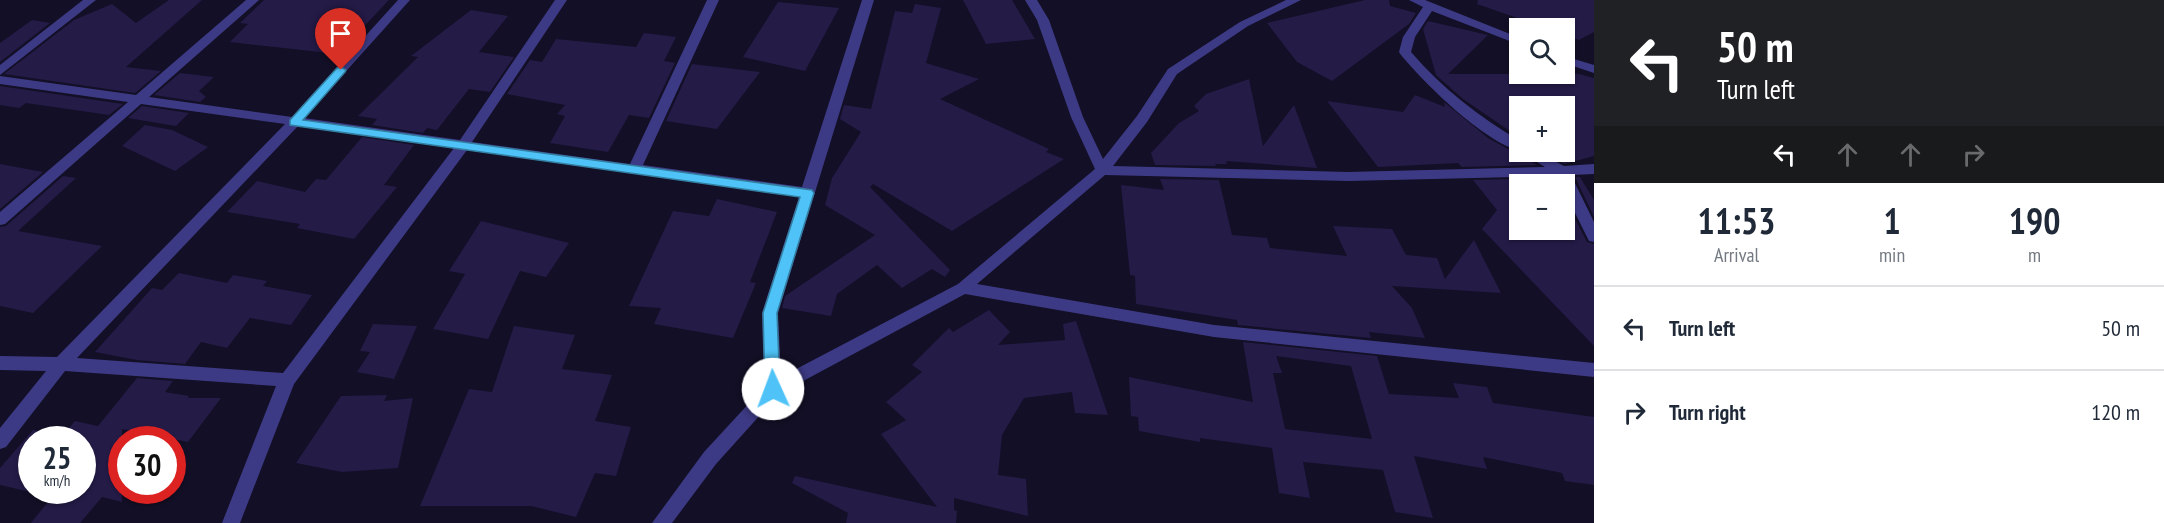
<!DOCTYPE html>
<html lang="en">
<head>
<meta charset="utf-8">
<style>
  body { margin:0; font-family:"PT Sans Narrow",sans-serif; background:#f2f2f3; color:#1f2937; height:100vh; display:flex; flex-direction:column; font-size:22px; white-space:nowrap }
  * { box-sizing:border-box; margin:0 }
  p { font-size:20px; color:#747a83 }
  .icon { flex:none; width:33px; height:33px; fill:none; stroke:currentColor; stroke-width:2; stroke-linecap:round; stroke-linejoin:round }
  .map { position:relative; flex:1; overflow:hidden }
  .sheet { display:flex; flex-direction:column; background:#fff; width:570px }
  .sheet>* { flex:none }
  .banner { background:#202124; color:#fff; overflow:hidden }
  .controls { position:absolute; left:1509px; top:18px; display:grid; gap:12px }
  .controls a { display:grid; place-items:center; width:66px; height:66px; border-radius:0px; background:#fff; box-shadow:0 2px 4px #0004; font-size:30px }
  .speed { position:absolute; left:18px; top:426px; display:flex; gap:12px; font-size:30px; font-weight:700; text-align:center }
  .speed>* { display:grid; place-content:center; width:78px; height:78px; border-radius:50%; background:#fff; box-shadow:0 2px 4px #0004; line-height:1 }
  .speed small { font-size:15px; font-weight:400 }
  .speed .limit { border:9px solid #d22; background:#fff; color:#111 }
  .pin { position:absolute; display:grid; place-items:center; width:51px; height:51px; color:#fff; margin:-62px -26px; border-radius:50% 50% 50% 0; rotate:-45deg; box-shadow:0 0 6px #0007 }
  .pin .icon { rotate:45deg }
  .me { position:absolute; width:66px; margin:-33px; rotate:358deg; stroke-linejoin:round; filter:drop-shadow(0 0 4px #0008) }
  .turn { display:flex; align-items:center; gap:21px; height:126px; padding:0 24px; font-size:27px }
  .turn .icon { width:78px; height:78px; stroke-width:2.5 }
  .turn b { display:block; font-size:42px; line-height:51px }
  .lanes { display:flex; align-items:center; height:57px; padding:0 24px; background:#0003; justify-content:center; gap:30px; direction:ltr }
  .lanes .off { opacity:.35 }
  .eta { display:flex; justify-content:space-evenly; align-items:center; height:102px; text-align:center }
  .eta b { font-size:36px; font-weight:700; line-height:42px }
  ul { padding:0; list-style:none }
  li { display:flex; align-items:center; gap:18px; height:84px; padding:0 24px; border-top:2px solid #e0e1e3 }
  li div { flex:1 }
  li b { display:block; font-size:22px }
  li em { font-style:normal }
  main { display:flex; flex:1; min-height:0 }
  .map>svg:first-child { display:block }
  .building { fill:#241b47; fill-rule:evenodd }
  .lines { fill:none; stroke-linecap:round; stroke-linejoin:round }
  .street { fill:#3d3a85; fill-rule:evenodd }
  .route { fill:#4fc3f7; stroke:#337fa1; stroke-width:1.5 }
</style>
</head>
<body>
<main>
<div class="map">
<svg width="1594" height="523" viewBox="0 0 1594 523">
  <rect width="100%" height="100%" fill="#130f26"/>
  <g class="building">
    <polygon points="169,0 202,0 126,67 161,71 135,93 4,74 74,20 112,4 136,23"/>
    <polygon points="264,0 389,0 338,54 230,42 248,24 240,23"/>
    <polygon points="963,0 1012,0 1035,39 986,44"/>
    <polygon points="1365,0 1389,0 1390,6 1416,13 1409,24 1332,81 1297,62 1267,23"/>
    <polygon points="1478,0 1594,0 1594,32 1579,40 1564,35 1564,28 1546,28 1477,4"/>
    <polygon points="778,2 839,8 805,71 743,57"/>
    <polygon points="915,4 941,8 926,63 979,79 940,99 1049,149 1046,152 1064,159 952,231 873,184 870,187 950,270 945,277 932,269 902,288 877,265 837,294 831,316 782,308 785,296 875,235 825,205 832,178 861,132 840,119 844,105 871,109 895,11 912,13"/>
    <polygon points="471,10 508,16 479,52 514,57 490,92 469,89 437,130 427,128 423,133 372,125 377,119 358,116 418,57 411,56"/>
    <polygon points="32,20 50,23 0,62 0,43"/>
    <polygon points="1428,21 1488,35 1448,74 1579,74 1594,78 1594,156 1564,164 1542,152 1564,152 1564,106 1520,106 1520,138 1463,99 1436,75 1423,29"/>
    <polygon points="644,33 676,37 664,61 675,63 649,118 629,115 608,152 550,143 565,116 557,114 565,105 507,94 530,60 542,62 556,39 636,47"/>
    <polygon points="692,64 760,72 717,129 666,121"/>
    <polygon points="180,73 214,77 199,91 206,97 200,102 154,95"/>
    <polygon points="1249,79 1263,146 1294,105 1317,168 1226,161 1227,164 1215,164 1216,166 1155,165 1151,153 1179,123 1199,111 1194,106 1206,94"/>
    <polygon points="0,86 123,104 109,115 26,103 19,108 0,105"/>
    <polygon points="1415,95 1445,107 1444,102 1488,138 1537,165 1462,167 1458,163 1378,167 1327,101 1403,112"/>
    <polygon points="142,106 189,113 176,126 128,118"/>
    <polygon points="145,125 172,130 208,147 175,171 122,146"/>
    <polygon points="362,137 414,145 384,185 397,187 354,239 297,228 300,224 227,212 257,181 305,192 316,179 326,180"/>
    <polygon points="0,164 43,172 0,209"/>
    <polygon points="63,176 76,178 18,231 102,246 33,313 0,306 0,227 6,226"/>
    <polygon points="1575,177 1580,177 1594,200 1594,217"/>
    <polygon points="1556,178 1560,184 1520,184 1520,230 1564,230 1564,197 1587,242 1594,244 1594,346 1482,229 1497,210 1473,180"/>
    <polygon points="1160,179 1219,180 1232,235 1267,238 1270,248 1347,256 1333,226 1392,229 1406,255 1437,258 1445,279 1474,240 1501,293 1392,286 1412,308 1425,338 1369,332 1371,338 1238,325 1237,320 1136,304 1135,276 1130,275 1121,185 1164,190"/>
    <polygon points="717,199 777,212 750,282 756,283 733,338 654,324 661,308 629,306 673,211 709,216"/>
    <polygon points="481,221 569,243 546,277 520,271 488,339 433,329 465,274 449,271"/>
    <polygon points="179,273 227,283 233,275 267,281 263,286 312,295 291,325 250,318 227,348 201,342 185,364 137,360 95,352 152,288 162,290"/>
    <polygon points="989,310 1010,332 998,345 1065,340 1063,324 1076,321 1108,415 1075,413 1072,392 1024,398 1002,435 998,475 1026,479 1028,516 954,498 954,510 957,511 956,523 846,523 848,513 792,483 795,476 937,507 881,434 906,420 886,402 922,372 912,365 949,328 953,332"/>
    <polygon points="373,324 417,326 394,379 357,372 370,352 360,351"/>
    <polygon points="514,326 575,335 562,369 612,375 595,421 631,427 616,476 595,473 576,517 531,506 420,506 469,389 492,392"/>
    <path d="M1243 342 1377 356 1389 394 1459 398 1453 383 1487 387 1493 403 1594 417V485L1565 481 1562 473 1483 457 1487 469 1414 456 1433 518 1395 512 1383 470 1303 462 1310 498 1279 493 1272 448 1200 438V442L1139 431 1138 417 1131 416 1129 377 1253 402ZM1276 356 1351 366 1372 439 1285 429 1273 373H1282Z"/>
    <path d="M137 378 173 381 165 392 189 396 188 398H221L188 442 122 429V502L102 497 80 523H31L52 497 0 485V468L33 430 62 436 75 421 98 426ZM32 440H82V490H32Z"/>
    <polygon points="387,395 384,401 413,398 398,468 342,472 296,463 341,396"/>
  </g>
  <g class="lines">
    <g class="street">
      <polygon points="83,0 96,0 0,75 0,65"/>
      <path d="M246 0H259L149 97 292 117 398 0H410L304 118 460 140 555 0H567L472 142 630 164 707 0H719L643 165 802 187 862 0H874L778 313 781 377 958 284 1095 169 1071 117 1037 20 1025 0H1037L1049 20 1083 117 1103 159 1137 116 1168 69 1240 22 1286 0H1301L1248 26 1177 74 1147 122 1113 166 1348 172 1545 167 1521 152H1538L1564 166 1594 164V174L1571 175 1594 222V242L1589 241 1564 191V184H1562L1557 176 1348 181 1105 175 977 284 1214 325 1594 363V377L1214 337 965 294 779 394 716 464 672 523H652L704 452 764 387 762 313 799 197 467 150 294 384 240 523H222L276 386 65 371 6 447 0 449V428L46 371 0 370V356L57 357 285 124 141 104 5 224 0 225V212L128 102 0 84V76L136 95ZM298 126 454 148 283 373 77 358Z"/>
      <path d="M1409 0H1425L1520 38V45L1432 11 1415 37 1411 52C1442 88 1479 117 1520 141V151C1483 141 1425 84 1401 55L1399 52 1403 37 1423 7Z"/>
      <polygon points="1564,56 1594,65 1594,73 1564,63"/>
    </g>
  </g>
  <polygon class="route" points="341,67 346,70 345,72 303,120 812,190 814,193 777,313 780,389 778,394 773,395 767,394 765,389 763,313 800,197 290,125 290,120 337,68"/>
</svg>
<div class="controls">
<a><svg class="icon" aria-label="search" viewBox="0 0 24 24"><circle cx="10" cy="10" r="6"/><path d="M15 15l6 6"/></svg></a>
<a>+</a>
<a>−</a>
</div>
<div class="speed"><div>25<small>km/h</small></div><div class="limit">30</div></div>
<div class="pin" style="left:341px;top:70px;background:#d93025"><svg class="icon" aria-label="arrive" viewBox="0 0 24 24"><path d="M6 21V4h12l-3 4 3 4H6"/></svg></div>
<svg class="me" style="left:773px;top:389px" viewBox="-20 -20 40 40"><circle r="19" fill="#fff"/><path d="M0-13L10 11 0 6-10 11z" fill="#4fc3f7"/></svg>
</div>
<section class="sheet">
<div class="banner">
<div class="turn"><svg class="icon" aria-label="left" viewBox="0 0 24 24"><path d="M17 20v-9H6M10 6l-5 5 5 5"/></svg><div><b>50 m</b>Turn left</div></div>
<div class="lanes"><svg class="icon" aria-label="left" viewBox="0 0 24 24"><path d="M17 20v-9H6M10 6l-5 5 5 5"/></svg><svg class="icon off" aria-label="ahead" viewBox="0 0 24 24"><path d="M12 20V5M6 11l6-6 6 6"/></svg><svg class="icon off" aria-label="ahead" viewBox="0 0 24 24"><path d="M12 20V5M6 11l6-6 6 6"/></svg><svg class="icon off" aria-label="right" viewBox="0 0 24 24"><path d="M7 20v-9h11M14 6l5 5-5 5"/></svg></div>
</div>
<div class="eta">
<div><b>11:53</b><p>Arrival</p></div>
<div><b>1</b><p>min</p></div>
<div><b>190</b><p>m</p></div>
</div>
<ul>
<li><svg class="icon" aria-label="left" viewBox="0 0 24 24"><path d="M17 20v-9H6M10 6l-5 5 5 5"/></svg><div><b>Turn left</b></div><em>50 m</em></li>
<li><svg class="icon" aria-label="right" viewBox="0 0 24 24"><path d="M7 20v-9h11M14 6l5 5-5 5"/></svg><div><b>Turn right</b></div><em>120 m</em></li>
</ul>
</section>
</main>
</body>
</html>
